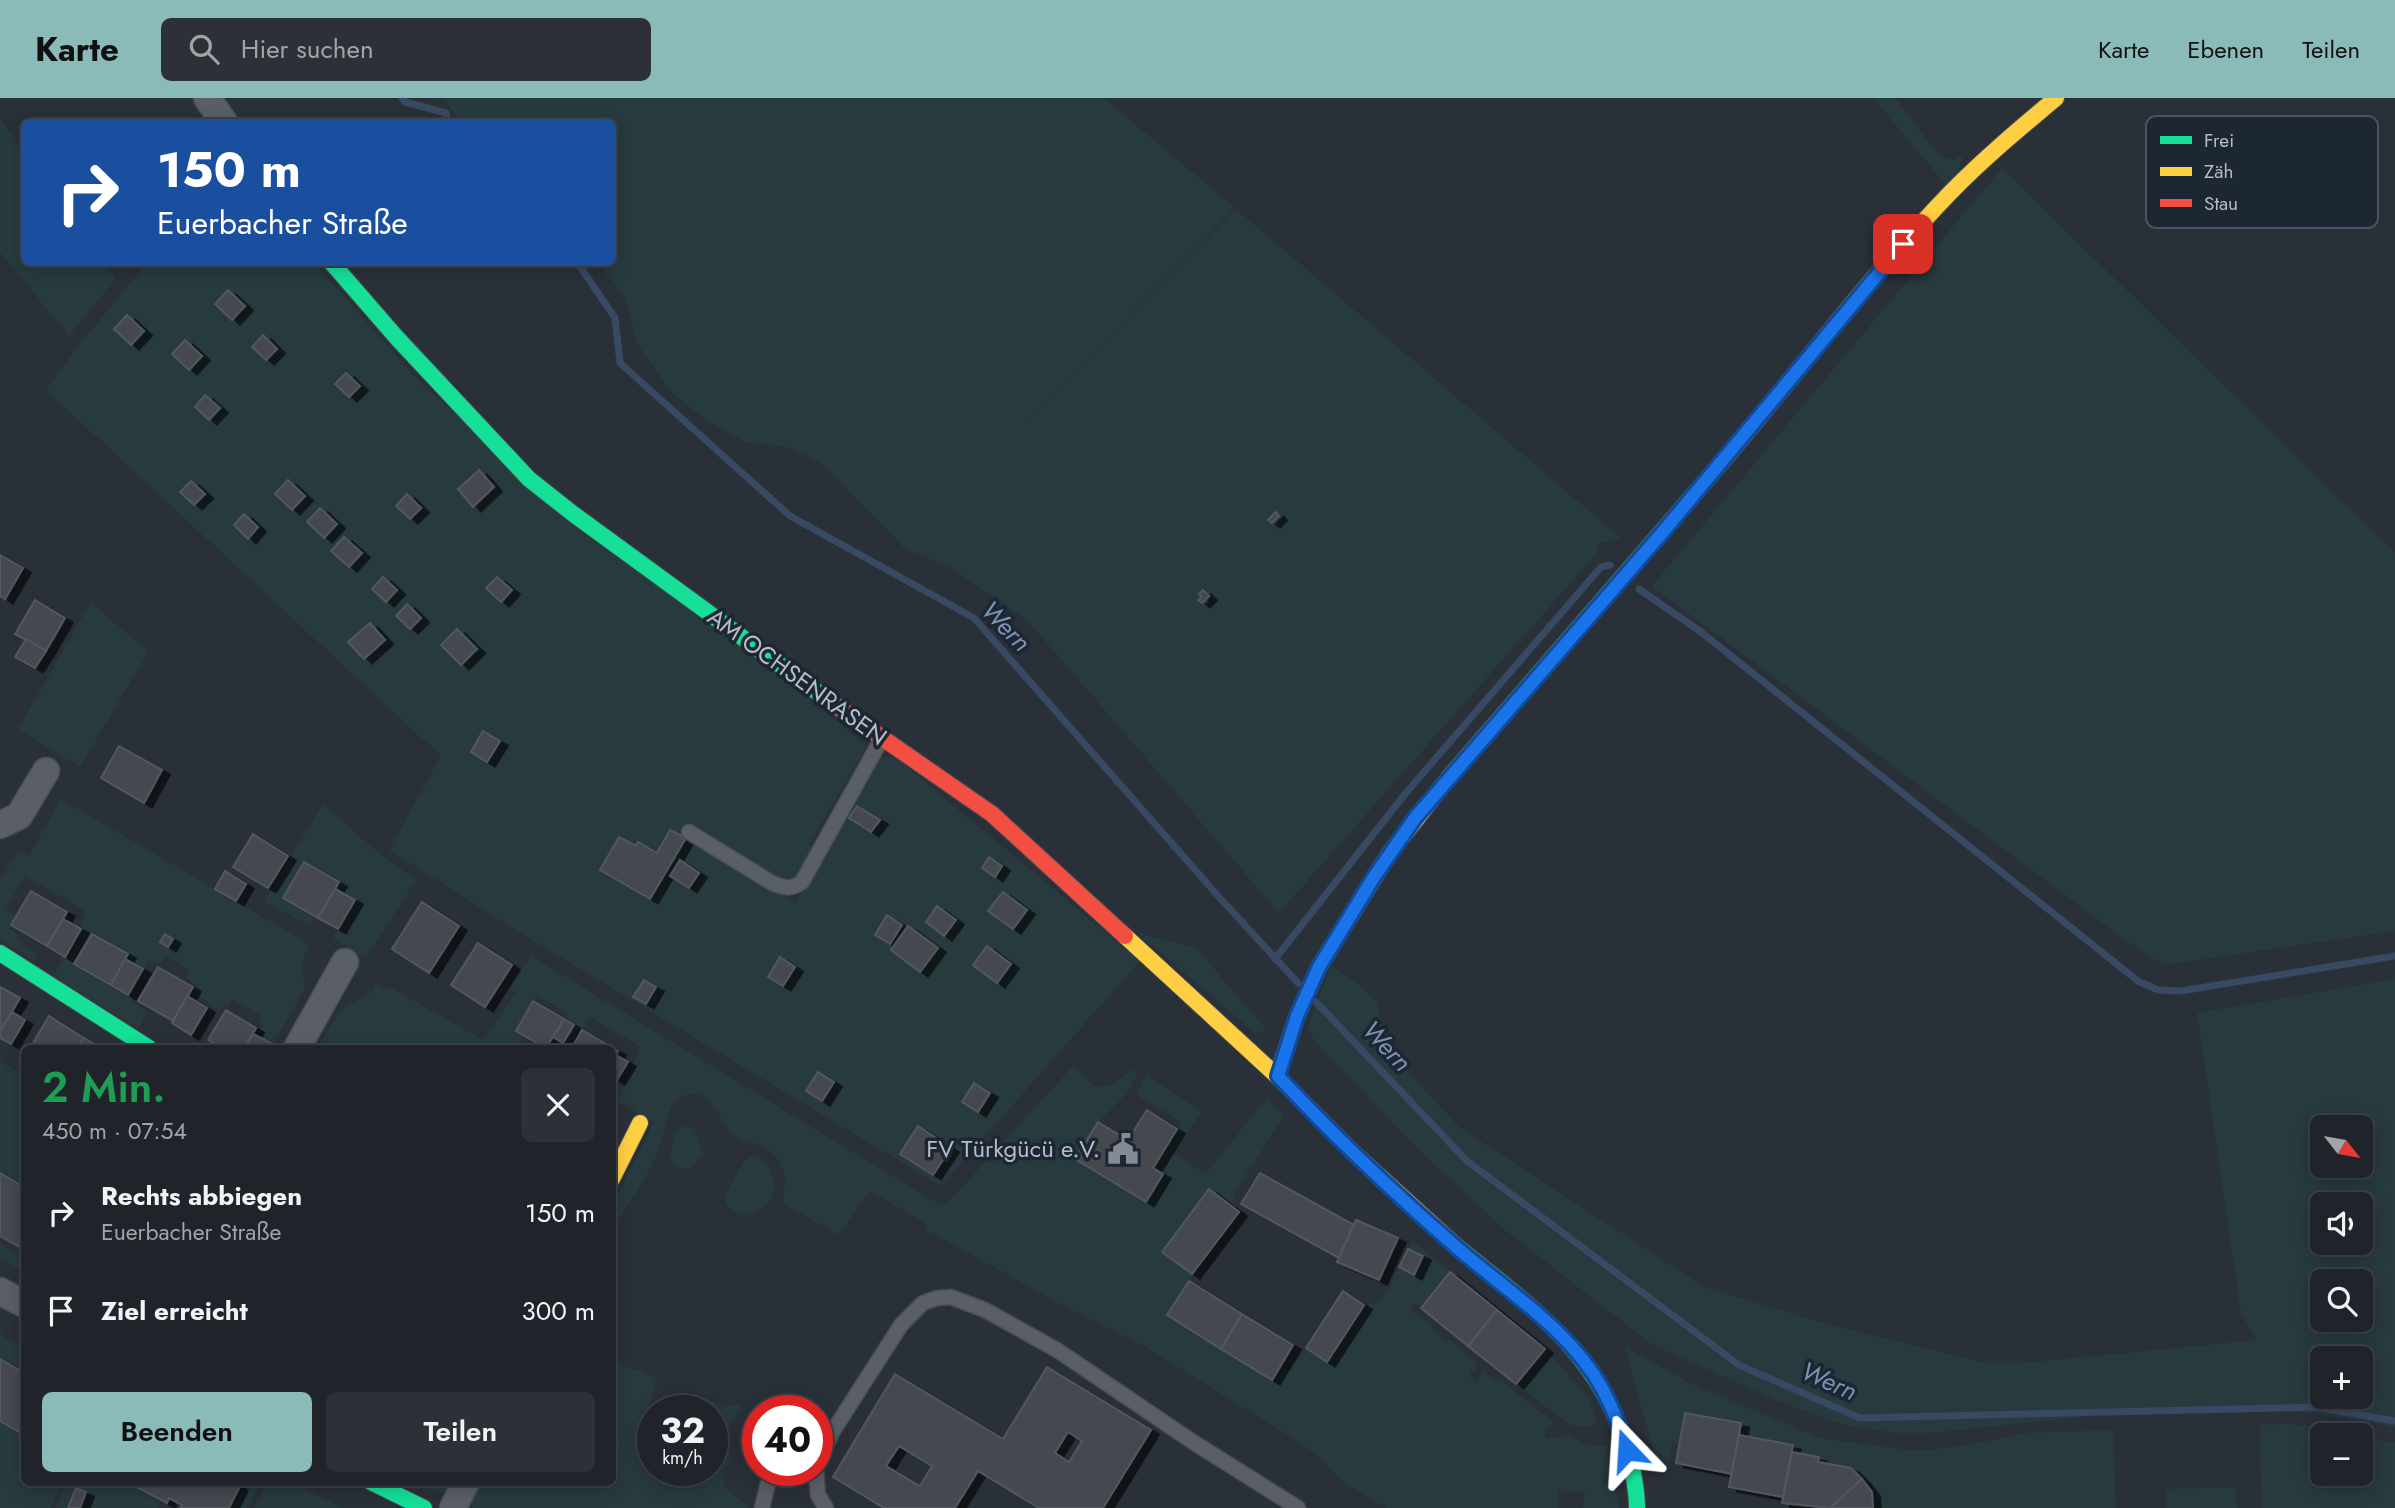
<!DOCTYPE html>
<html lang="de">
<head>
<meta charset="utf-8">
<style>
  body { margin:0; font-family:Jost,sans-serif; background:#2d3036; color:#f1f3f6; height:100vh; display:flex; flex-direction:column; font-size:26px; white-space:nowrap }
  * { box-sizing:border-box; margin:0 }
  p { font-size:23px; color:#a2a4a8 }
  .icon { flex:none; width:38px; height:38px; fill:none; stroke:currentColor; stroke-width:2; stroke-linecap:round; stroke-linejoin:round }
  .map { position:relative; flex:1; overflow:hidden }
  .panel { position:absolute; left:21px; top:947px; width:595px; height:441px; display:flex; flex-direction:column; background:#20242a; border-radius:10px; box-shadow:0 4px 18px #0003,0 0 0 2px #3d4147 }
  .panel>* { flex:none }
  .guide { position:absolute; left:21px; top:21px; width:595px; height:147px; border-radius:10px; box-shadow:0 4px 18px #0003,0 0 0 2px #3d4147; background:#1a4fa0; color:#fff; overflow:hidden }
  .needle { width:46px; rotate:121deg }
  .controls { position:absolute; left:2310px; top:1017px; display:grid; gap:14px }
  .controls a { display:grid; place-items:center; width:63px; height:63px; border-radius:10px; background:#20242a; box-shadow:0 4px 18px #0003,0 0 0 2px #3d4147; font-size:35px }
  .speed { position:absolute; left:637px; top:1297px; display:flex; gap:14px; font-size:35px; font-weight:700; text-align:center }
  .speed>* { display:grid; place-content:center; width:91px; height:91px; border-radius:50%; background:#20242a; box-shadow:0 4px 18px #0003,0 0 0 2px #3d4147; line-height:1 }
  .speed small { font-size:18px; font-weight:400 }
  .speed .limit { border:10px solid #d22; background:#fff; color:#111 }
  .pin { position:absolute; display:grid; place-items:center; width:60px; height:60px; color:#fff; margin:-30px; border-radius:14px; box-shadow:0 4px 10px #0006 }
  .me { position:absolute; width:77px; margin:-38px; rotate:340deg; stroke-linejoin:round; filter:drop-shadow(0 0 5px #0008) }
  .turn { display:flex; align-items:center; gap:24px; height:147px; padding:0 21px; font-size:32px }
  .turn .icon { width:91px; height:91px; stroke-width:2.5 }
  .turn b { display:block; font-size:49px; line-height:60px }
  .round { display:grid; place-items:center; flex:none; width:74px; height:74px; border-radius:10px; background:#2d3036 }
  .overview { display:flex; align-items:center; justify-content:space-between; height:119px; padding:0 21px }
  h1 { font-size:42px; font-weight:600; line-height:52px; color:#1e9e55 }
  .button { display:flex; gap:14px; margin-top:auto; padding:14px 21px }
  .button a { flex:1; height:80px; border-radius:10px; background:#8bbbb9; color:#111; font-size:28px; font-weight:600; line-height:80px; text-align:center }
  .button a+a { background:#2d3036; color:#f1f3f6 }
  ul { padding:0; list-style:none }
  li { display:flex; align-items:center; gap:21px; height:98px; padding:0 21px }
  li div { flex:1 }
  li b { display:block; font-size:26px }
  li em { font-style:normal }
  header { display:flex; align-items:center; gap:42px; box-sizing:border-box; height:98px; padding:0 35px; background:#8bbbb9; color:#111 }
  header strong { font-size:33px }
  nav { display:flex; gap:38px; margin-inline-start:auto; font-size:24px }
  .search { width:490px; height:63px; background:#2d3036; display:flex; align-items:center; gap:18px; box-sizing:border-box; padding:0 24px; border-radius:10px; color:#a2a4a8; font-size:26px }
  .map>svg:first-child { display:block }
  .green { fill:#273a3e; fill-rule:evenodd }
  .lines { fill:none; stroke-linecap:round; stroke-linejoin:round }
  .stream { stroke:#384963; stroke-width:7 }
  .building { fill:#444950; stroke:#52575f; stroke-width:2; fill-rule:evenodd; filter:url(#shadow) }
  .lane-casing { stroke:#484c53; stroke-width:17 }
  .street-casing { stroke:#484c53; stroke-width:29 }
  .fast-casing { stroke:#484c53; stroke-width:18 }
  .slow-casing { stroke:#484c53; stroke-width:18 }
  .jam-casing { stroke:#484c53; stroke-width:18 }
  .lane { stroke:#5a5e66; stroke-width:14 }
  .street { stroke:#5a5e66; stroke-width:26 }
  .fast { stroke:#16e098; stroke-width:16 }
  .slow { stroke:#ffcf43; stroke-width:16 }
  .jam { stroke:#f24e42; stroke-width:16 }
  .route-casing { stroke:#114b97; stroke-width:18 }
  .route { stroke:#1a73e8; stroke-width:12 }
  .labels { text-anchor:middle; stroke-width:7; stroke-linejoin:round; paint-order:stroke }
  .street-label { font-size:24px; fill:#b4bcc9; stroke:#1d2633 }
  .poi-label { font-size:24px; fill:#b4bcc9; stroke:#1d2633; text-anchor:end }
  .water-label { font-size:26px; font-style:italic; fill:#7c92b1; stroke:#1d2633 }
  .key { fill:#1d2633; stroke:#4a5360; stroke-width:2 }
  .key-label { font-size:19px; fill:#b4bcc9 }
</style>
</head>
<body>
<header>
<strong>Karte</strong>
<div class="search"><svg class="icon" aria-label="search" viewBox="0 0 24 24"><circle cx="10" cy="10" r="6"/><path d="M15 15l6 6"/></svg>Hier suchen</div>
<nav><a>Karte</a><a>Ebenen</a><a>Teilen</a></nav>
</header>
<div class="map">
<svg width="2395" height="1410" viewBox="0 0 2395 1410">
  <defs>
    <filter id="shadow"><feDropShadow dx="8" dy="4.5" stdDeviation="0" flood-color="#0009"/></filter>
  </defs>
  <rect width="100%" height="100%" fill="#2a3038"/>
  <g class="green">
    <polygon points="444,0 1104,0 1235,110 1016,335 1236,111 1621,440 1597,446 1598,454 1279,815 1028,523 954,472 904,450 824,367 787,349 745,344 706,322 670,293 637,245 626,200 597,165 612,164 612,24 460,24"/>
    <polygon points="1873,0 1895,0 1939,57 1953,62 1964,56 1951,93"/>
    <polygon points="0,20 24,54 24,164 104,165 116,180 69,238 0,154"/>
    <polygon points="2002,70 2395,455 2395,833 2164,867 2124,841 1652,488"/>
    <polygon points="147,165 314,165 424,289 867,648 809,746 814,750 800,778 787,784 683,726 678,733 795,805 875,664 881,659 895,659 1140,863 941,1088 527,839 389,752 441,658 46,292 78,248"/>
    <polygon points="91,504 148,554 80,669 18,631"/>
    <polygon points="61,701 309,846 301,869 305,890 273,946 263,941 266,935 260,932 263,927 259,925 262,918 232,901 228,908 224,906 220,913 209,907 210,905 193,895 197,888 186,880 190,872 165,858 159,866 148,863 143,871 125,861 128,856 92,836 75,866 134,900 132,904 144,912 146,917 138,931 53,878 82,829 81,824 86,813 25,778 6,810 17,817 9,830 19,837 16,842 38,855 34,863 0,841 0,782 18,753 29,758"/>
    <polygon points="323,706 381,757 416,782 366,860 333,840 355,802 335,791 338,783 303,764 283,800 315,818 310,828 264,803"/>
    <polygon points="1136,834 1196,850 1266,931 1264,934 1254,934"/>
    <path d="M531 858 940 1107 950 1102 1073 968C1080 973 1086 984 1094 987 1108 994 1123 978 1134 971L1138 974 1128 994 1098 1024 1075 1060 1146 1104 1163 1076 1153 1070 1181 1024 1137 997 1142 984 1147 977 1199 1012 1200 1016 1173 1055 1206 1076 1267 1000 1284 1018 1235 1094 1233 1101 1239 1114 1209 1092 1162 1154 1192 1176 1167 1218 1272 1282 1280 1268 1289 1274 1306 1250 1327 1263 1364 1207C1386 1206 1390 1187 1399 1169L1414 1176 1423 1159 1408 1151 1412 1142 1450 1174 1425 1205 1412 1206 1411 1214C1420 1218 1430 1222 1432 1232L1446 1243 1450 1242 1476 1264V1274L1473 1272 1470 1274V1280L1476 1284 1484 1274 1495 1283 1499 1281 1557 1327 1545 1330V1340L1569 1338 1587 1347 1607 1348 1619 1410H1583L1585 1395 1559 1393 1558 1410H1386L1343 1384 1320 1359 1294 1341 1143 1247 1066 1209 925 1131 927 1126 870 1093 839 1137 782 1105C787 1085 787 1065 769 1052 759 1045 744 1044 734 1037 719 1026 711 981 680 1000 667 1007 666 1030 661 1043 657 1054 653 1067 647 1077 636 1096 623 1112 613 1131V1106L654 1024 617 1003 641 949 590 919 572 950H560L573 927 564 921 567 915 537 897 516 932 525 938 517 950H318L341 911 371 895 376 886 384 891 390 889 483 942 516 894 510 890Z"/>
    <path d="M1331 868 1362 889 1377 905 1380 920 1399 964 1459 1029 1704 1189 1826 1226 1986 1265H2023L2256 1242 2241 1215 2197 915 2395 881V1330L2364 1323 2300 1314 2220 1313 2101 1317 1930 1335H1895L1845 1327 1778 1303 1651 1246 1505 1132 1418 1051 1317 946 1307 931ZM2322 1029H2361V1068H2322ZM2322 1106H2361V1144H2322ZM2322 1183H2361V1222H2322ZM2322 1260H2361V1298H2322Z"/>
    <polygon points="0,963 24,977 24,1089 0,1075"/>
    <polygon points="684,1028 694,1031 703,1056 691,1071 676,1069 670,1061 674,1035"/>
    <path d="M751 1058C770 1062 781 1086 769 1103 757 1119 729 1121 724 1100L744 1063Z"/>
    <polygon points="0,1146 24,1160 24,1174 0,1161"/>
    <polygon points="0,1236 24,1251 24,1275 0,1261"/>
    <path d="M1625 1249 1692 1286 1820 1340 1915 1353 1969 1347 2023 1335 2113 1332 2116 1410H1873C1870 1373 1850 1370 1818 1364L1819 1359 1792 1354V1347L1739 1337 1685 1315 1679 1344 1672 1343 1668 1371 1658 1370Z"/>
    <path d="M1545 1251 1589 1300 1597 1324C1588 1329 1581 1331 1570 1327L1516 1286Z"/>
    <path d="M613 1266 643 1273 656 1281C655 1296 644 1308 653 1322V1372H712V1312H685L690 1303 698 1299 727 1308 742 1306 720 1348 729 1355 733 1365 728 1367 723 1374 725 1390 748 1408V1410H472L469 1400 473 1384H612Z"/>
    <polygon points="0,1323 24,1337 24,1384 61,1384 51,1410 0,1410"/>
    <path d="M2287 1326 2330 1330 2395 1345V1410H2262L2259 1327ZM2322 1337H2361V1376H2322Z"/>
    <polygon points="66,1384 129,1384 161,1402 157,1410 56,1410"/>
    <polygon points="233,1384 260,1384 248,1410 229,1410 240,1388"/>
    <polygon points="268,1384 291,1384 343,1410 255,1410"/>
    <path d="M410 1384H455C439 1404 430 1393 410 1384Z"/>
    <polygon points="2236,1389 2237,1410 2167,1410 2166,1391"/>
  </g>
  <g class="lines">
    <g class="stream">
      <polyline points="402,0 405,4 446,15 448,24"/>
      <polyline points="577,164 615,220 620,265 790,418 974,520 1219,799 1298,885"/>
      <polyline points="1639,491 1701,534 2138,883 2158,892 2181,893 2395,858"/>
      <polyline points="1275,861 1405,696 1601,469 1610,467"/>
      <polyline points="1316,904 1467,1063 1739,1267 1860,1320 2316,1309 2395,1323"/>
    </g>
  </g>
  <g class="building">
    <polygon points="228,192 245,208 232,222 215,206"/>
    <polygon points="127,217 144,233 131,247 114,231"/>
    <polygon points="263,237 277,251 266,262 252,249"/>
    <polygon points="185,242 202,258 189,272 172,256"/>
    <polygon points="346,275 360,288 349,299 335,286"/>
    <polygon points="205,297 220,310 209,322 195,309"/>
    <polygon points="479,372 494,389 473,409 458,391"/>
    <polygon points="288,382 305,398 292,412 275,396"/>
    <polygon points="191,383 205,396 194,407 180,394"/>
    <polygon points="407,396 421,410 410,421 396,408"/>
    <polygon points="320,410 337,426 324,440 307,424"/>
    <polygon points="1276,414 1279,418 1272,425 1268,422"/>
    <polygon points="244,416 258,429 248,441 234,427"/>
    <polygon points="344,439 362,455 349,469 331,453"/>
    <polygon points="0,457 23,470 5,501 0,498"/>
    <polygon points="383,479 397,492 386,504 372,491"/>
    <polygon points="497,479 512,492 501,504 486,490"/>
    <polygon points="1203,492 1209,498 1202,505 1198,502 1202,499 1199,496"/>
    <polygon points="35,502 65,520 46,553 15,536"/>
    <polygon points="407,506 421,520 410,531 396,518"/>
    <polygon points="370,525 385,542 364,561 348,544"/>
    <polygon points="457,531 477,551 461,567 441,547"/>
    <polygon points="26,541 46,553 35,570 15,559"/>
    <polygon points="483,633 500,643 487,664 471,654"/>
    <polygon points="119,648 162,672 144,705 101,680"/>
    <polygon points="857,708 880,722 871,734 849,720"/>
    <polygon points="670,732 686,740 650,801 600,772 619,739 636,748 638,744 657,755"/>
    <polygon points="253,736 288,758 268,790 233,769"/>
    <polygon points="989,759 1002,768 995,779 982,770"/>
    <polygon points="680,762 699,775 689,790 670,778"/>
    <polygon points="304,764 339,784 318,820 283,800"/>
    <polygon points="225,773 246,786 236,803 215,791"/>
    <polygon points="335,791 355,802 338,831 318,820"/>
    <polygon points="31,793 67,814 47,848 11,827"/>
    <polygon points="1003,794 1027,812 1013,831 988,813"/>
    <polygon points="422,804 459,828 429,875 392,851"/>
    <polygon points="937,808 956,822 944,838 926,824"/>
    <polygon points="887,817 902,827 890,846 875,837"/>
    <polygon points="63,821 81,831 65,859 47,848"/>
    <polygon points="908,828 938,850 920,874 891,852"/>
    <polygon points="92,836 128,856 111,887 74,866"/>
    <polygon points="165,836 173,841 168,849 160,844"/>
    <polygon points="478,845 512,867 485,909 451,887"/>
    <polygon points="987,848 1011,866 997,885 973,867"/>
    <polygon points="780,859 795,869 783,888 768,879"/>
    <polygon points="125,861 143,871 128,897 111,887"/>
    <polygon points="158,869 193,889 173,923 138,903"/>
    <polygon points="644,882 656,889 646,906 633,899"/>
    <polygon points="0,889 20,900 0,934"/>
    <polygon points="187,898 207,910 191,937 172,925"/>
    <polygon points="533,903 564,921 546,950 516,933"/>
    <polygon points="226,912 256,930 244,950 222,950 208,942"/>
    <polygon points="12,914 25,922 11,946 0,940 0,934"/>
    <polygon points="49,918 84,940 77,950 30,950"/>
    <polygon points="564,921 574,927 563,945 553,939"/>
    <polygon points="582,932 618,953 612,962 612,950 572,950"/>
    <polygon points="253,936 273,946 270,950 244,950"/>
    <polygon points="84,940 96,947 94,950 77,950"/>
    <polygon points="615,957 628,964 617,982 612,979 612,962"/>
    <polygon points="818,974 834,984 822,1003 806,993"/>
    <polygon points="974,985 990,995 978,1014 962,1004"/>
    <polygon points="1147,1012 1177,1031 1153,1070 1163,1076 1146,1104 1075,1061 1098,1024 1128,1042"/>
    <polygon points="918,1028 951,1050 933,1077 900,1056"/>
    <polygon points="0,1075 24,1089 23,1151 0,1138"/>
    <polygon points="1260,1075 1354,1127 1339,1160 1241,1106"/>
    <polygon points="1209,1091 1239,1114 1192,1176 1162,1154"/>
    <polygon points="1356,1122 1398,1140 1379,1182 1337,1164"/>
    <polygon points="1408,1151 1423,1158 1414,1177 1399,1169"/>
    <polygon points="1450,1174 1497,1212 1468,1248 1421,1210"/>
    <polygon points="1189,1183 1242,1216 1221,1251 1167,1217"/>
    <polygon points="1343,1193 1364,1207 1327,1264 1306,1250"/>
    <polygon points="1497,1212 1545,1251 1516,1286 1468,1248"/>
    <polygon points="1242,1216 1293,1247 1272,1282 1221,1251"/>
    <polygon points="0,1261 24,1275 24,1337 0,1323"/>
    <path d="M1047 1269 1151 1332 1103 1410H1039L978 1373 955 1410H884L833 1379 895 1276 1003 1341ZM1068 1334 1082 1343 1069 1364 1055 1355ZM899 1348 932 1368 920 1388 886 1368Z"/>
    <polygon points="1685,1315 1741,1325 1732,1376 1676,1365"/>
    <polygon points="1739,1337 1793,1347 1783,1399 1729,1389"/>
    <polygon points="1792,1354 1819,1359 1818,1364 1851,1370 1862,1381 1830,1410 1782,1405"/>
    <polygon points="1862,1381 1872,1394 1873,1410 1830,1410"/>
    <polygon points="233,1384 240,1388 229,1410 180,1410 182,1407 169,1400 167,1405 129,1385"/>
    <polygon points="76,1390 86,1394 80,1410 68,1410"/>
  </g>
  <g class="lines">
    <defs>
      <g id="lane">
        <path d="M689 734 772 785C784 790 791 792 802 784L881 642"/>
        <polyline points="817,1366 833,1333 901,1227 923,1205 937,1200 951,1199 985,1212 1057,1252 1193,1344 1298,1410"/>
        <polyline points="816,1372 818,1397 826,1410"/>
        <polyline points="762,1410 769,1381 776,1372"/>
      </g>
      <g id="street">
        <polyline points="207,0 224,24"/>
        <polyline points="0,727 19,718 46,673"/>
        <polyline points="297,950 345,864"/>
        <polyline points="0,1193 24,1206"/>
        <polyline points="453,1410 466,1384"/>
      </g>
      <g id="fast">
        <polyline points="331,164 397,240 529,381 572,415 832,605"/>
        <polyline points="1451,677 1722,364"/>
        <polyline points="0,855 149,950"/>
        <path d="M1455 1147C1527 1206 1597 1252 1626 1347 1632 1368 1637 1388 1637 1410"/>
        <polyline points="371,1384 424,1410"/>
      </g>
      <g id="slow">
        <path d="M1722 364C1798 275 1868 180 1949 96 1982 62 2019 31 2056 0"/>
        <polyline points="1451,677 1389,756 1319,869 1297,918 1277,978 1354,1055 1455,1147"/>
        <polyline points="1125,838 1277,978"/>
        <polyline points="612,1081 640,1025"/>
      </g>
      <polyline id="jam" points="832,605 992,716 1125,838"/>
    </defs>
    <use href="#lane" class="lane-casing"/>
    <use href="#street" class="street-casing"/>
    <use href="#fast" class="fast-casing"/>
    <use href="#slow" class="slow-casing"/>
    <use href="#jam" class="jam-casing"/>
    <use href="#lane" class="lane"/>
    <use href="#street" class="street"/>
    <use href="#fast" class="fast"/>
    <use href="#slow" class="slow"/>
    <use href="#jam" class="jam"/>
  </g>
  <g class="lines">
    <defs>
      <path id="route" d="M1627 1352C1621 1331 1613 1311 1603 1292 1571 1232 1505 1192 1455 1148 1393 1094 1334 1038 1278 978L1297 918 1319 869 1374 779 1415 720 1662 435 1903 146"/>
    </defs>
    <use href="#route" class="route-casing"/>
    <use href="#route" class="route"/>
  </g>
  <defs>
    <symbol id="civic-bare" viewBox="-9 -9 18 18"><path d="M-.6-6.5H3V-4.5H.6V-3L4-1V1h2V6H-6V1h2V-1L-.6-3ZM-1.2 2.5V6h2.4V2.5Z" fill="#848b96" stroke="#1d2633" stroke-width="2.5" paint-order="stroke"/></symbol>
  </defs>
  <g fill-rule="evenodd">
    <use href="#civic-bare" x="1101" y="1029" width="44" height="44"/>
  </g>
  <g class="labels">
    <g class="street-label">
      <text transform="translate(797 579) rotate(36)" y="8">AM OCHSENRASEN</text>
    </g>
    <g class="poi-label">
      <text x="1100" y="1059">FV Türkgücü e.V.</text>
    </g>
    <g class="water-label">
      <text transform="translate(1006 528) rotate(46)" y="9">Wern</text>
      <text transform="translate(1387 948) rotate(47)" y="9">Wern</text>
      <text transform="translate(1829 1283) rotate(24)" y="9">Wern</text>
    </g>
  </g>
  <rect x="2146" y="18" width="232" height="112" rx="10" class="key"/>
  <rect x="2160" y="38" width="32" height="8" fill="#16e098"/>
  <rect x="2160" y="69" width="32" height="9" fill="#ffcf43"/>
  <rect x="2160" y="101" width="32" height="8" fill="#f24e42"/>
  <g class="key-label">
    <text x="2204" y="49">Frei</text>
    <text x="2204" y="80">Zäh</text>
    <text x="2204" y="112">Stau</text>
  </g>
</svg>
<div class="controls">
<a><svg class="needle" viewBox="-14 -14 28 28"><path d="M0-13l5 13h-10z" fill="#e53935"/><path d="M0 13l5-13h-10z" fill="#a2a4a8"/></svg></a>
<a><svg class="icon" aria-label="sound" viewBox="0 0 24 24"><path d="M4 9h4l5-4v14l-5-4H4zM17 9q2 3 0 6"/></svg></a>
<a><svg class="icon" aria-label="search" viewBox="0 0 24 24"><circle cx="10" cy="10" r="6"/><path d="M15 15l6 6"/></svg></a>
<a>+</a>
<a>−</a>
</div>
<div class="speed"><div>32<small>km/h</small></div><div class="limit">40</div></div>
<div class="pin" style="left:1903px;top:146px;background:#d93025"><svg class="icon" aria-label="arrive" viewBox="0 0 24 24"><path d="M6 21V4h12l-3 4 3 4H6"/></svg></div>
<svg class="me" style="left:1627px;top:1352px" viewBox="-20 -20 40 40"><path d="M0-17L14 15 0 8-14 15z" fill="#1a73e8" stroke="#fff" stroke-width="4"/></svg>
<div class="guide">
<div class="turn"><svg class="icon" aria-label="right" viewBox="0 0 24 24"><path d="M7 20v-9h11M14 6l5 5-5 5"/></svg><div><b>150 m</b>Euerbacher Straße</div></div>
</div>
<section class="panel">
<div class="overview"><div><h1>2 Min.</h1><p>450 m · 07:54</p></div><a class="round"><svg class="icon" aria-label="close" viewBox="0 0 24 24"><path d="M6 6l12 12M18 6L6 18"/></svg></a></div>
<ul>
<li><svg class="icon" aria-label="right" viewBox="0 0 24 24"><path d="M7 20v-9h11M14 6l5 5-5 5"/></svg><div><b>Rechts abbiegen</b><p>Euerbacher Straße</p></div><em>150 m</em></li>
<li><svg class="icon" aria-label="arrive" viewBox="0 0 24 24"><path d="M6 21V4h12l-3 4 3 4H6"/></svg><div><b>Ziel erreicht</b></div><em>300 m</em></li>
</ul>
<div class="button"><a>Beenden</a><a>Teilen</a></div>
</section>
</div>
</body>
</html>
